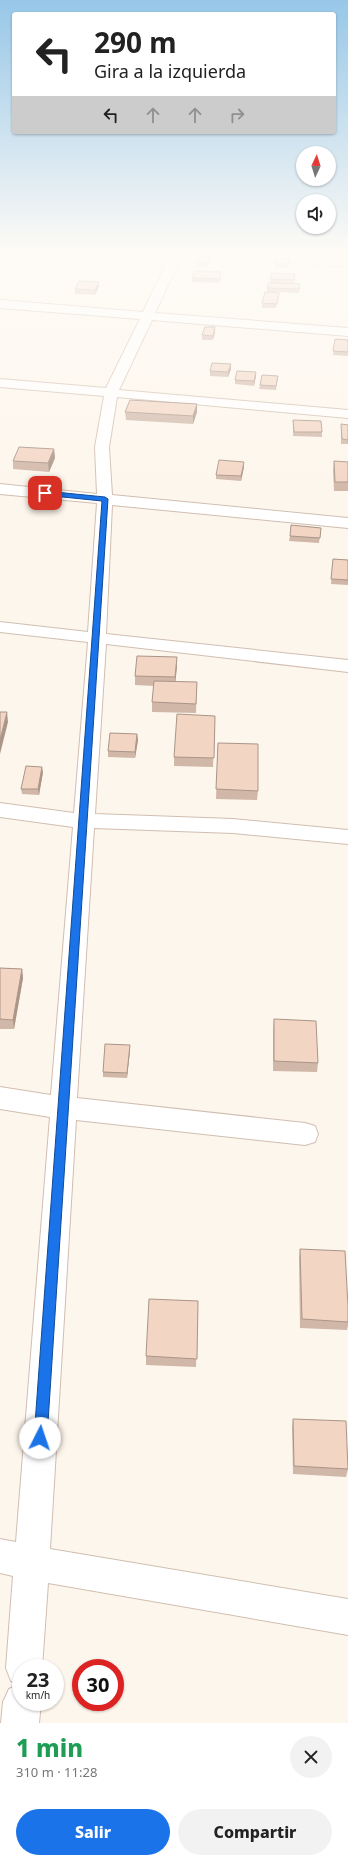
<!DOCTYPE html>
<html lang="es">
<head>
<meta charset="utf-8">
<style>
  body { margin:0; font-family:"Noto Sans",sans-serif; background:#f2f2f2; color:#222; height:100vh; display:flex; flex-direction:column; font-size:15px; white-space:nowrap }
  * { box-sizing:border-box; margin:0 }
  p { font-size:13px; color:#767676 }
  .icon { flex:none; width:22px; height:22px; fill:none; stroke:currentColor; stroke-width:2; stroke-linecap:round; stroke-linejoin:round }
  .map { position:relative; height:1723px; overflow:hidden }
  .drawer { display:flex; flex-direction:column; background:#fff; flex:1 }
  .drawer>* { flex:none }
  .hud { position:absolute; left:12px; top:12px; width:324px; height:122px; border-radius:4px; box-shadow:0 1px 3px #0004; background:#fff; color:#222; overflow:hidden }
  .needle { width:26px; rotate:4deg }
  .fabs { position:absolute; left:296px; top:146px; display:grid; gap:8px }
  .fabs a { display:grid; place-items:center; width:40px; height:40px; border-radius:50%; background:#fff; box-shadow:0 1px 3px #0004; font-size:20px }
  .speed { position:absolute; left:12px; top:1659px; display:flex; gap:8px; font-size:20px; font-weight:700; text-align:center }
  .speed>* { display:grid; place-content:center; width:52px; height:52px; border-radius:50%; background:#fff; box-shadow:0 1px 3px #0004; line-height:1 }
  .speed small { font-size:10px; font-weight:400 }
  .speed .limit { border:6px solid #d22; background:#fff; color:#111 }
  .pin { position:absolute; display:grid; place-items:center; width:34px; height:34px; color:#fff; margin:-17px; border-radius:8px; box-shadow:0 2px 6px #0006 }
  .me { position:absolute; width:44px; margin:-22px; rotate:4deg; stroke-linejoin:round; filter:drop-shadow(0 0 3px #0008) }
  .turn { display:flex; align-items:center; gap:14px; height:84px; padding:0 16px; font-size:18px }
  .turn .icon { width:52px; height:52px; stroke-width:2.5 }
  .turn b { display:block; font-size:28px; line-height:34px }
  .lanes { display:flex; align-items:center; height:38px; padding:0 16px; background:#0003; justify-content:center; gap:20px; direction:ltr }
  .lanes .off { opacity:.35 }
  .round { display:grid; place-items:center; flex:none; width:42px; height:42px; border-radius:21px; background:#f2f2f2 }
  .overview { display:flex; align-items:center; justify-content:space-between; height:68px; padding:0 16px }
  h1 { font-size:24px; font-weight:800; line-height:30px; color:#1e9e55 }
  .cta { display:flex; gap:8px; margin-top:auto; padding:8px 16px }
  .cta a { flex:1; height:46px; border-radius:24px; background:#1a73e8; color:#fff; font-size:16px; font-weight:800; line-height:46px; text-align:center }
  .cta a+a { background:#f2f2f2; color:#222 }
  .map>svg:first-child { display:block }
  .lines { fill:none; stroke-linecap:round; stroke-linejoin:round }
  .street-casing { stroke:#d1beb0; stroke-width:2 }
  .street { fill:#fff; fill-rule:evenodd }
  .wall { fill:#d1b7a8 }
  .shaded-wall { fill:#aa9588 }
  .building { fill:#f3d5c3; stroke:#aa9588 }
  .route { fill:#1a73e8; stroke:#114b97 }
</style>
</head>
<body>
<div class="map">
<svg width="348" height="1723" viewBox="0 0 348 1723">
  <rect width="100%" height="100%" fill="#fdf6ec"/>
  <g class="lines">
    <defs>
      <g id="street">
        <polygon points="170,255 182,255 155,313 348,328 348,336 152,320 119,390 348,410 348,418 117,397 109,447 112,495 348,518 348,528 112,505 106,634 348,660 348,672 106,644 95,814 233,819 348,830 348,844 233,833 94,828 77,1098 305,1123 315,1126 318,1134 315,1142 305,1145 76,1120 50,1549 348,1599 348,1635 48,1583 42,1668 21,1668 21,1702 41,1702 39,1723 1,1723 3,1702 9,1689 20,1684 11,1681 6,1668 13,1576 0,1573 0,1539 16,1542 50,1117 0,1109 0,1087 51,1095 73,827 0,817 0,803 74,813 88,642 0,632 0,622 88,632 97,503 0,494 0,484 97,494 95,447 104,396 0,387 0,379 106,388 140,319 0,308 0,300 143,312"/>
        <polygon points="219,255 271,255 348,261 348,267 225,258"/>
      </g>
    </defs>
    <use href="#street" class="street-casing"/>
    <use href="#street" class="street"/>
  </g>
  <g class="wall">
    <polygon points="210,255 210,259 207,267 196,267 196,262"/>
    <polygon points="289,259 288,268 275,268 275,264"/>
    <polygon points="221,277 219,283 192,282 192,278"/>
    <polygon points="295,278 294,284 300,288 299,293 267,292 267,288 270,283 270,279"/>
    <polygon points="99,286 95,295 75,294 75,289"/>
    <polygon points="279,293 279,297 276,308 262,308 262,303"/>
    <polygon points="215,327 215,332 213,340 202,340 202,335"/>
    <polygon points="335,339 348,340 348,356 333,355"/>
    <polygon points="231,364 231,369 228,377 210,376 210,371"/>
    <polygon points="256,376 254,386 235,384 235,380"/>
    <polygon points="278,376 276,390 259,389 260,385"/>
    <polygon points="125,412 197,412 193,424 126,420"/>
    <polygon points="293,420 322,432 322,437 293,436"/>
    <polygon points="341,424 348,425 348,444 341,444"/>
    <polygon points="54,449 55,458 49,472 13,469 13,461"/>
    <polygon points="334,461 348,462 348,491 334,491 333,470"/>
    <polygon points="244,467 241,481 216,479 216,475"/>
    <polygon points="321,528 319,543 289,541 290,536"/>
    <polygon points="333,559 348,560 348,585 331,584"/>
    <polygon points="177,666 175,682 197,682 196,713 152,712 152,702 154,686 135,685 135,676"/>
    <polygon points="215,716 213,767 174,766 174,757"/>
    <polygon points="137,734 138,740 135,758 108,757 108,751"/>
    <polygon points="218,743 258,791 257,800 216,799"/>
    <polygon points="43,772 39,795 22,794 21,789"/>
    <polygon points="0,968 22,969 23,978 14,1029 0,1029"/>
    <polygon points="274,1019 318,1063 317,1072 273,1071 273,1029"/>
    <polygon points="130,1050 127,1078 103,1077 103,1072"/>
    <polygon points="300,1249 348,1306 348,1326 347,1330 300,1328 299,1258"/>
    <polygon points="198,1301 196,1367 146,1365 146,1356"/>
    <polygon points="293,1419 348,1469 346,1477 293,1474 292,1427"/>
  </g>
  <g class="shaded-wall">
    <polygon points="210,255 210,259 207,267 207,263"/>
    <polygon points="99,282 99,286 95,295 95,290"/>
    <polygon points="215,327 215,332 213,340 213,336"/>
    <polygon points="231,364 231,369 228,377 228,372"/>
    <polygon points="256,372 256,376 254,386 254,381"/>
    <polygon points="197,404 197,412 193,424 193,416"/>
    <polygon points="54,449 55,458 49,472 48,463"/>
    <polygon points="244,462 244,467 241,481 241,476"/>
    <polygon points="177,657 177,666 175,686 175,677"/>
    <polygon points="7,712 8,722 0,754 0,740"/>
    <polygon points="137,734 138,740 135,758 135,752"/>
    <polygon points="42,767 43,772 39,795 38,789"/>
    <polygon points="22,969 23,978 14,1029 13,1020"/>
    <polygon points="130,1045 130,1050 127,1078 127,1073"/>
  </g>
  <g class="building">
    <polygon points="198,255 210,255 207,263 196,262"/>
    <polygon points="276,258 289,259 288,264 275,264"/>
    <polygon points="195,271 221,272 220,279 192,278"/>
    <polygon points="272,273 295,274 294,280 270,279"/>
    <polygon points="79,281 99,282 95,290 75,289"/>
    <polygon points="268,283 300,284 299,289 267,288"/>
    <polygon points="265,292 279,293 277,304 262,303"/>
    <polygon points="205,327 215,327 213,336 202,335"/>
    <polygon points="335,339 348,340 348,352 333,351"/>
    <polygon points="212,363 231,364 228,372 210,371"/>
    <polygon points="237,371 256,372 254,381 235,380"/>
    <polygon points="262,375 278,376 276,386 260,385"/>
    <polygon points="130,400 197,404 193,416 125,412"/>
    <polygon points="293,420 321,421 322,432 294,432"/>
    <polygon points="341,424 348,425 348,440 342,439"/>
    <polygon points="19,447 54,449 48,463 13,461"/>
    <polygon points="219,460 244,462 241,476 216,475"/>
    <polygon points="334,461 348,462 348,482 335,482"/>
    <polygon points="291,525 321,528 320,538 290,536"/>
    <polygon points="333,559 348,560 348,580 331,579"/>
    <polygon points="137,656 177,657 175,677 135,676"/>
    <polygon points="154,681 197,682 196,704 152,702"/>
    <polygon points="0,712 7,712 0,740"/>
    <polygon points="177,714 215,716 214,758 174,757"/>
    <polygon points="110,733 137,734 135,752 108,751"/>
    <polygon points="218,743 258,744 258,791 216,789"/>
    <polygon points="26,766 42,767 38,789 21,789"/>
    <polygon points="0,968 22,969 13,1020 0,1019"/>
    <polygon points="274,1019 316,1021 318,1063 274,1061"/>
    <polygon points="105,1044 130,1045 127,1073 103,1072"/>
    <polygon points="300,1249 345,1251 348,1306 348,1322 302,1319"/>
    <polygon points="149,1299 198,1301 197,1359 146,1356"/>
    <polygon points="293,1419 346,1421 348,1469 294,1466"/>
  </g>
  <linearGradient id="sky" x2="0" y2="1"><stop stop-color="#97c7e8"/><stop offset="0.51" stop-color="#fefbf6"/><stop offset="1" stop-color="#fefbf6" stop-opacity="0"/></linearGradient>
  <rect width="348" height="496" fill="url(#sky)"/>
  <polygon class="route" points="45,491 105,497 108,499 47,1438 45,1442 40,1444 36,1442 34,1438 102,501 43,495 42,493"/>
</svg>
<div class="fabs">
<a><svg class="needle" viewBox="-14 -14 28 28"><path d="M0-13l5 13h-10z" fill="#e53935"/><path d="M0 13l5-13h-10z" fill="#767676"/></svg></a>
<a><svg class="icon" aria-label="sound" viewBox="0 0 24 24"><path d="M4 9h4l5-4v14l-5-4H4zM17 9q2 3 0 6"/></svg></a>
</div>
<div class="speed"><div>23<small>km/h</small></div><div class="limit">30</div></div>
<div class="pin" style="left:45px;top:493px;background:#d93025"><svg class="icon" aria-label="arrive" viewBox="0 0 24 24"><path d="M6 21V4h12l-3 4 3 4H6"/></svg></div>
<svg class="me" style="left:40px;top:1438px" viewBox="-20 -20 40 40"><circle r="19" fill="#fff"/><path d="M0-13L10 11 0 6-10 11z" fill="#1a73e8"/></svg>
<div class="hud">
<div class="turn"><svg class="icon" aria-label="left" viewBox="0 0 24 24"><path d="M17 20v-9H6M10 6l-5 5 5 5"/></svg><div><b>290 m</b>Gira a la izquierda</div></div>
<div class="lanes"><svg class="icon" aria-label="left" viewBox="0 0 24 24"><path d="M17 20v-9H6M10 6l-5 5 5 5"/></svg><svg class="icon off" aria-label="ahead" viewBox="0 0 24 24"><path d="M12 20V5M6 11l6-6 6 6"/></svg><svg class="icon off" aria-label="ahead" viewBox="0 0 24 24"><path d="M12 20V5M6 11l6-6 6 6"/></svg><svg class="icon off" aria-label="right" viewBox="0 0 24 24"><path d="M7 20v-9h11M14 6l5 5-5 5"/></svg></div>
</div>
</div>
<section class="drawer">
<div class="overview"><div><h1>1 min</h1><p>310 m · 11:28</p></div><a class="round"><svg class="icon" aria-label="close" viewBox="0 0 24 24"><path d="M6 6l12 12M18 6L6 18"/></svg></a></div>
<div class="cta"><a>Salir</a><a>Compartir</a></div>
</section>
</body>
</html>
